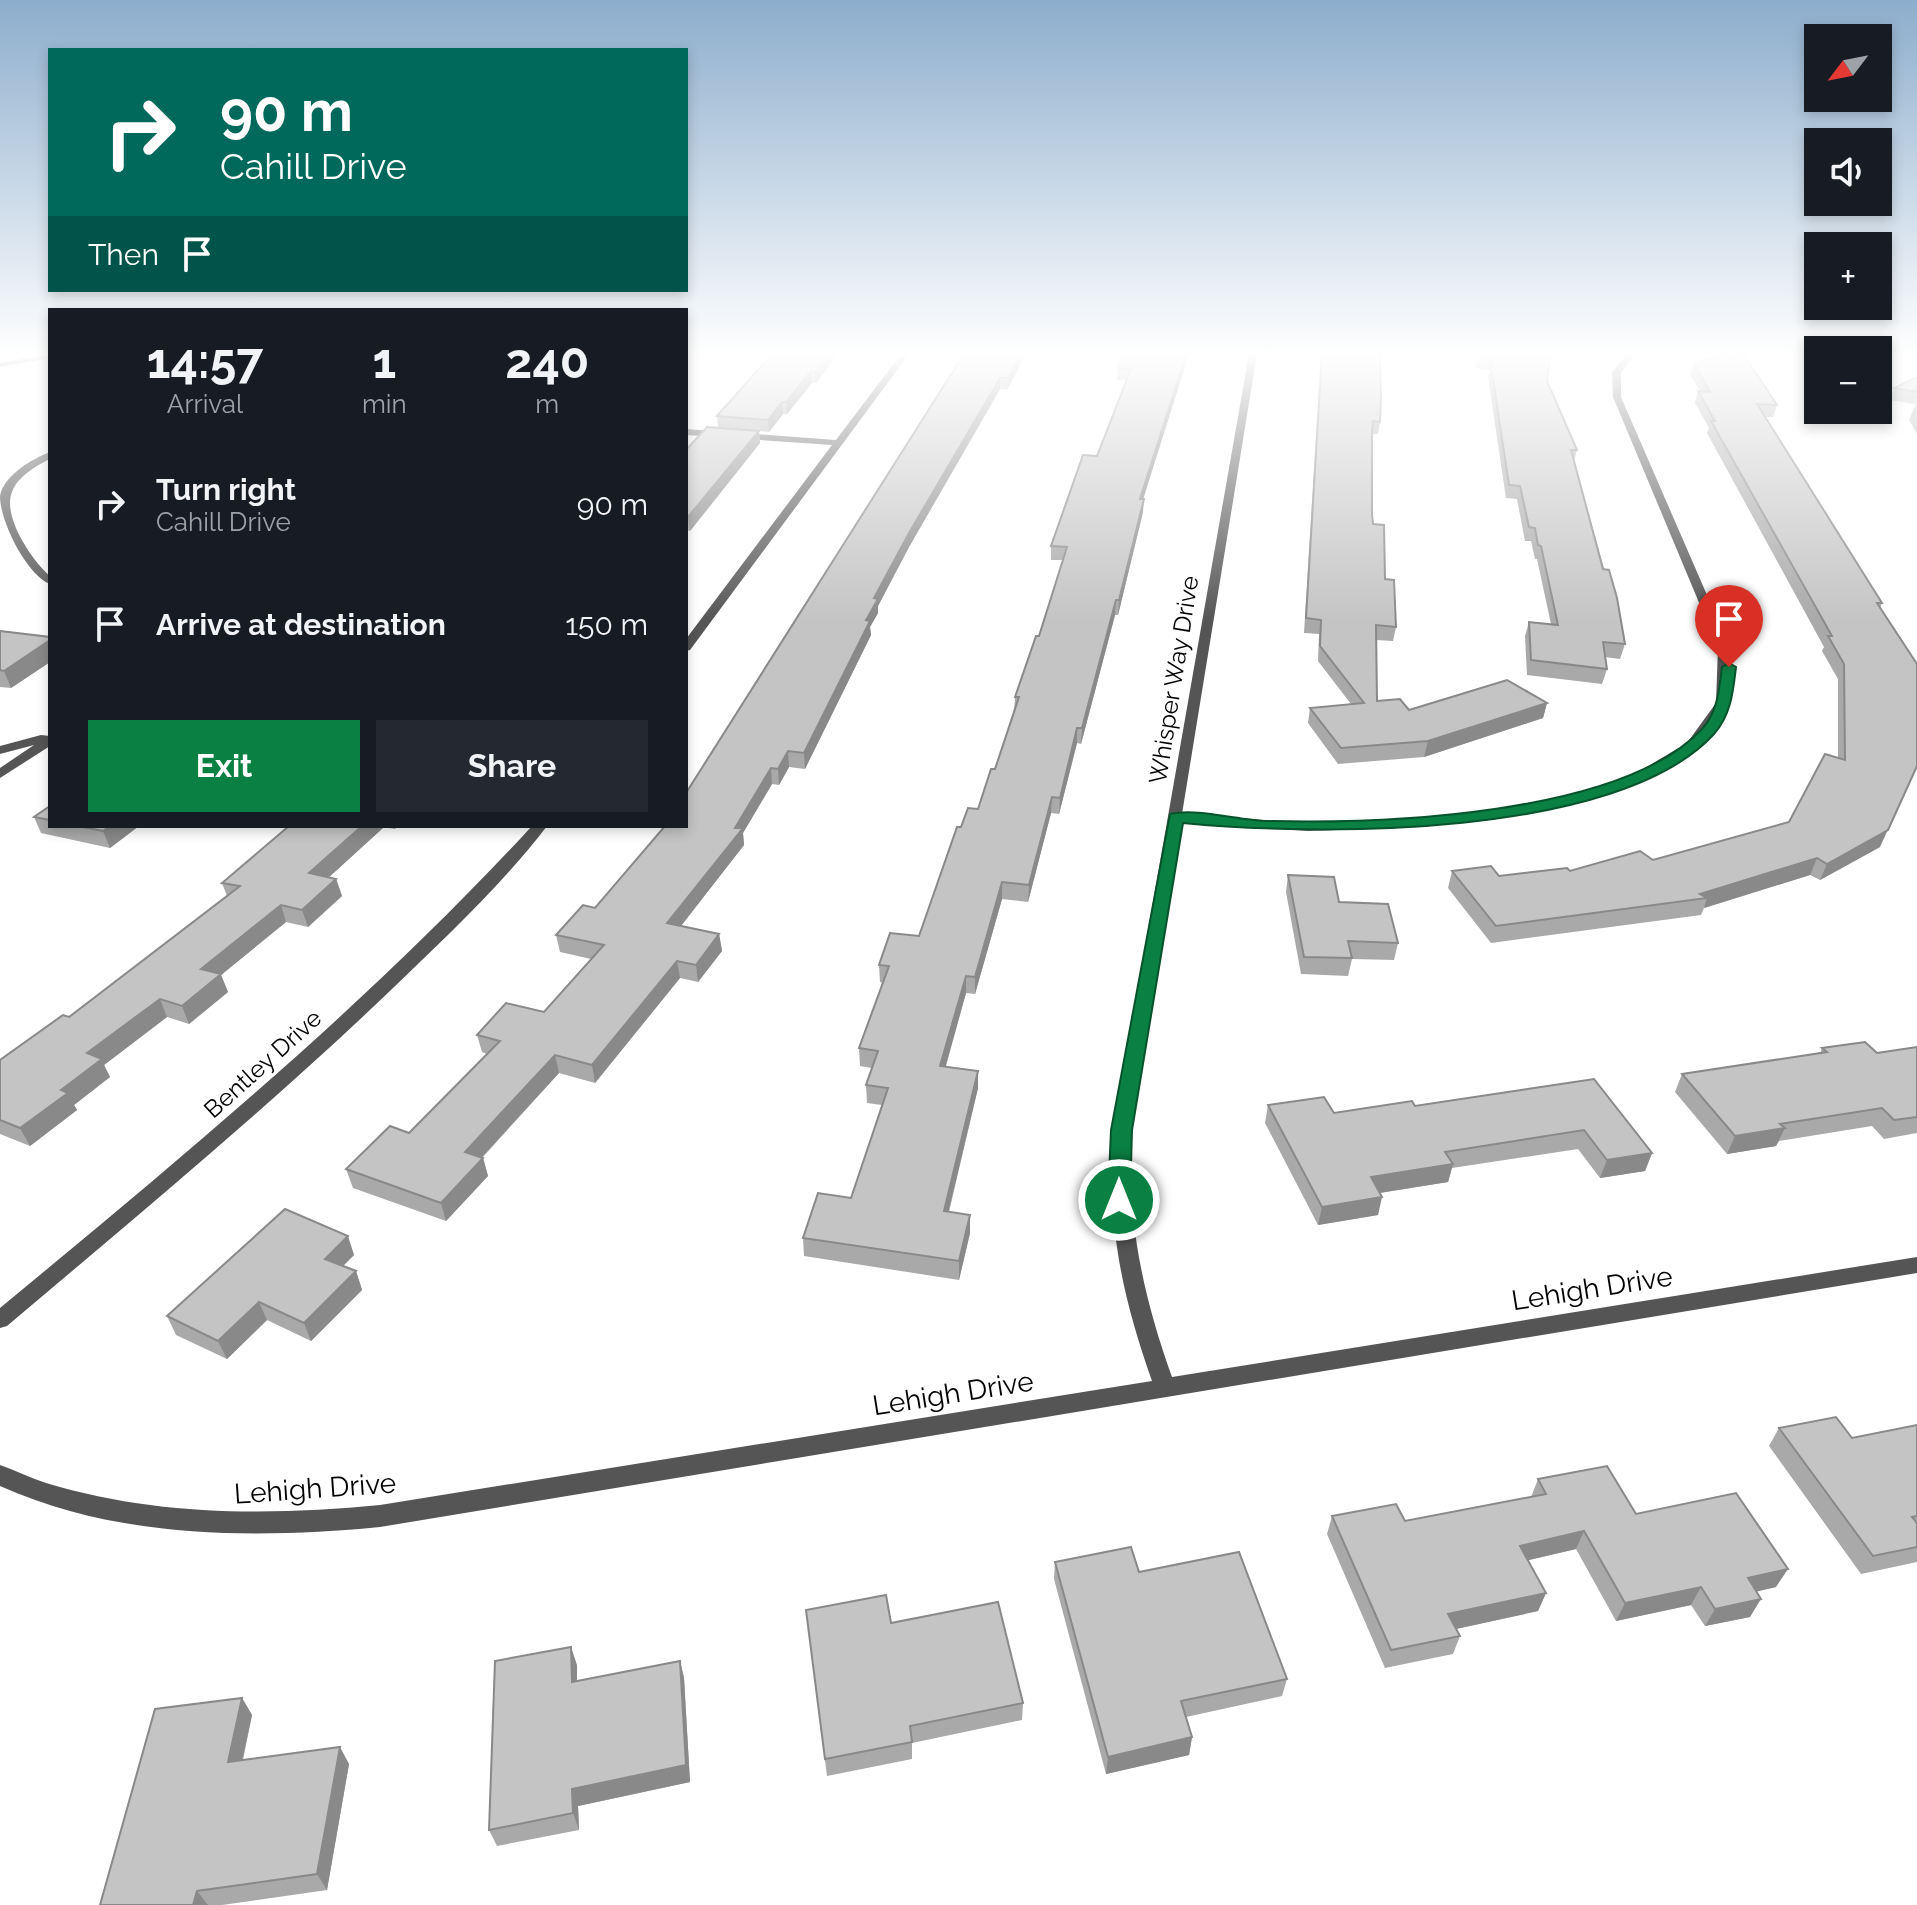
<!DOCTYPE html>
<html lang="en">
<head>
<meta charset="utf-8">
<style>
  body { margin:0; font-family:Raleway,sans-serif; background:#242831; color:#f1f3f6; height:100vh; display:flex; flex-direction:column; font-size:30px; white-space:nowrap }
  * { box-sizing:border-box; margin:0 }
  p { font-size:26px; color:#9ea1a6 }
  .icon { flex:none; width:44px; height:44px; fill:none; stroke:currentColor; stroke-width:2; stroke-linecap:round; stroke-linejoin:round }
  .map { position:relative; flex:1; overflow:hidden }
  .sheet { position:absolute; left:48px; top:308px; width:640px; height:520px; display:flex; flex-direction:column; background:#171b24; border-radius:0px; box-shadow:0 4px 12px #0003 }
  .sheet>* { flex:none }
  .banner { position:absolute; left:48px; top:48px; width:640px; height:244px; border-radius:0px; box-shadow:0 4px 12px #0003; background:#00695c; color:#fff; overflow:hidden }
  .needle { width:52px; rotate:238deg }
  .controls { position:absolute; left:1804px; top:24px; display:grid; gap:16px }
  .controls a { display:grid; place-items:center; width:88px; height:88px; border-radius:0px; background:#171b24; box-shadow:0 4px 12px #0003; font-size:40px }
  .pin { position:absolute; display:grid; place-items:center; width:68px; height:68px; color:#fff; margin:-82px -34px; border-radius:50% 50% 50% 0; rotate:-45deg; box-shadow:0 0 8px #0007 }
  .pin .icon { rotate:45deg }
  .me { position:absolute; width:88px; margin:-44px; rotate:0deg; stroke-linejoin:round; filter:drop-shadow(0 0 6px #0008) }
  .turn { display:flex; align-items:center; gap:28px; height:168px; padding:0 40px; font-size:36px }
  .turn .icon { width:104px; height:104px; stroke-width:2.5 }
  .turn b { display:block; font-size:56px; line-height:68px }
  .then { display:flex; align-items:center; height:76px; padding:0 40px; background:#0003; gap:16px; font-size:30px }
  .eta { display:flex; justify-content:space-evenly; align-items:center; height:136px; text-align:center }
  .eta b { font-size:48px; font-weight:700; line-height:56px }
  .cta { display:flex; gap:16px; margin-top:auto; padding:16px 40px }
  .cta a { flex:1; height:92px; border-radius:0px; background:#0b8043; color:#fff; font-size:32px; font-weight:700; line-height:92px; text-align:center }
  .cta a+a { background:#242831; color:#f1f3f6 }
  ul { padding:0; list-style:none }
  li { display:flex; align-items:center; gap:24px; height:120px; padding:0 40px }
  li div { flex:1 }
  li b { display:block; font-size:30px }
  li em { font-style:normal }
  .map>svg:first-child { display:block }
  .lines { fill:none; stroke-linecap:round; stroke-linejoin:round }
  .minor { fill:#555; fill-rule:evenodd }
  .secondary { fill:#222; fill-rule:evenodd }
  .wall { fill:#a9a9a9 }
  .shaded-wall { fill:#898989 }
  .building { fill:#c4c4c4; stroke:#898989; stroke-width:2 }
  .route { fill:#0b8043; stroke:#07532c; stroke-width:2 }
  .labels { text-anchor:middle; stroke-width:6; stroke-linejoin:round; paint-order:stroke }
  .street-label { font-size:24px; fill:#000; stroke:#fff }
  .near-street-label { font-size:28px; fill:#000; stroke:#fff }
</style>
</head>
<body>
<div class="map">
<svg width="1917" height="1905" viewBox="0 0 1917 1905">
  <rect width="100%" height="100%" fill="#fff"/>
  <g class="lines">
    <g class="minor">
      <polygon points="901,354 909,354 690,650 686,651 686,639 832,445 686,435 686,429 836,440"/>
      <path d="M1249 354H1257L1182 814 1308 823 1422 818 1496 810 1568 796 1633 775 1687 743 1716 703 1718 648 1613 397 1612 373 1626 354H1635L1621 373V397L1730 648 1729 703 1696 749 1643 780 1575 803 1496 818 1422 827 1308 831 1181 823 1131 1130C1127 1220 1142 1293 1172 1377L1917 1257V1273L380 1527C254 1539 118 1539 0 1486V1465C15 1470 30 1478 46 1483 155 1516 268 1516 380 1505L1152 1381C1121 1293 1107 1224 1113 1130Z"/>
      <path d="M50 452V459C36 466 18 476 12 492 2 516 32 561 50 576V584C27 575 0 522 0 496 4 475 32 459 50 452Z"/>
      <polygon points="41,735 50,736 50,746 0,778 0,768 34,745 0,754 0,746"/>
      <path d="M532 826H547C502 885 445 938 392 989 269 1107 137 1216 7 1326L0 1328V1308C185 1155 369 1003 532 826Z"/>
    </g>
    <polygon class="secondary" points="50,354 50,358 0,367 0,363"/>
  </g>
  <g class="wall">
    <polygon points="772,354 838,354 816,383 812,383 787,414 783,414 769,432 759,431 760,443 690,531 686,530 686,450 718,428 717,416"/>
    <polygon points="964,354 1026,354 1007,390 1000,389 909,547 878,606 878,613 870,627 871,635 805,769 789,767 779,785 772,784 743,833 744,845 681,926 719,934 722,951 698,982 680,978 595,1083 559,1073 482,1158 483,1158 488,1176 446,1221 353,1188 346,1169 409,1133 487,1054 482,1052 477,1035 544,1012 591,959 560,952 556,935 595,908 665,826"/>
    <polygon points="1123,354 1189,354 1143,499 1143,512 1118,615 1115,615 1081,744 1077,743 1059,814 1051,813 1028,902 1002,899 975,994 966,993 945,1066 978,1088 949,1212 970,1215 970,1233 959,1280 804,1256 803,1238 851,1198 882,1105 867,1103 866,1085 872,1068 860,1066 859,1048 883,983 880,982 879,965 919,936 961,827 978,809 995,769 1014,712 1015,697 1039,636 1063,560 1051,560 1051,546 1097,456 1127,380 1117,380 1118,368"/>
    <polygon points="1321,354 1380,354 1380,422 1378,434 1372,434 1372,514 1396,627 1393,641 1376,640 1377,701 1409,710 1547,703 1543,718 1424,757 1338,764 1308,723 1310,708 1351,704 1318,661 1319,634 1304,633"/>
    <polygon points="1478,354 1550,354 1547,381 1577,450 1574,461 1625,644 1620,659 1605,657 1607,669 1602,684 1527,675 1525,636 1529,622 1551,624 1537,559 1535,559 1531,541 1525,541 1517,499 1506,498 1488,377 1490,370 1475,368"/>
    <polygon points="1694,363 1777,405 1773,417 1765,417 1882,603 1880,608 1880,847 1820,880 1810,875 1704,908 1701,915 1491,943 1448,888 1452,871 1499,876 1570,871 1653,860 1789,822 1838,758 1838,679 1822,651 1824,647 1707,433 1709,428 1695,403 1698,391 1700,391 1690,374"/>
    <polygon points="1917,377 1917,434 1909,420 1916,404 1889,400 1894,388"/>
    <polygon points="0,631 50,637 50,662 11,688 0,687"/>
    <polygon points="50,806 50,826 139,826 110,848 41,833 34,817"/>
    <polygon points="289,826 398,826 395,829 384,827 329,877 336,879 342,896 308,927 286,922 221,975 228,992 189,1024 167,1017 104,1065 110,1077 74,1105 77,1110 30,1146 0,1134 0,1060 69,1017 227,896 222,883"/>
    <polygon points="1288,875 1339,902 1398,943 1394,960 1352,959 1348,976 1301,974 1286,892"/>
    <polygon points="1917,1047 1917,1133 1884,1139 1872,1126 1779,1141 1776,1146 1727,1154 1675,1092 1682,1074 1820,1054 1822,1048 1877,1053"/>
    <polygon points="1594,1079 1652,1153 1645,1171 1600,1178 1578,1149 1452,1168 1448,1182 1380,1193 1378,1215 1318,1225 1265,1123 1268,1105 1334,1113 1415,1106"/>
    <polygon points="354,1255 343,1266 356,1271 362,1290 311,1341 267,1320 227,1359 176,1335 167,1316"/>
    <polygon points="1917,1425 1917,1562 1861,1574 1769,1446 1779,1428 1852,1438"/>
    <polygon points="1538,1479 1636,1514 1776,1587 1757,1591 1750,1617 1705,1626 1691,1605 1616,1621 1576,1549 1528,1560 1546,1593 1538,1611 1456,1629 1460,1636 1453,1654 1385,1668 1327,1534 1332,1516 1405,1521 1531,1497"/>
    <polygon points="1055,1562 1139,1572 1287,1679 1282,1696 1186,1717 1192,1737 1189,1755 1106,1774 1054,1579"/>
    <polygon points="806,1610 891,1623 1023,1703 1022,1720 912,1743 912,1759 827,1776"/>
    <polygon points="680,1661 684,1678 690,1782 578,1806 579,1830 497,1846 489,1830 577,1665 577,1681"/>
    <polygon points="242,1698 252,1715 243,1760 349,1764 327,1890 222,1905 100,1905"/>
  </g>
  <g class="shaded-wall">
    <polygon points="829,354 838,354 816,383 815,372"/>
    <polygon points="1021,354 1026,354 1007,390 1008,378"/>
    <polygon points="1186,354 1189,354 1139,512 1140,499"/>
    <polygon points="811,371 812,383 787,414 786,402"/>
    <polygon points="1000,378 1000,389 909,547 878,606 878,613 870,627 871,635 805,769 804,753 866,620 874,598 909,533"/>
    <polygon points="782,402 783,414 769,432 768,420"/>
    <polygon points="759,431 760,443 690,531 688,517"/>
    <polygon points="1144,499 1143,512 1118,615 1119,600"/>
    <polygon points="1116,600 1115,615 1081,744 1082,728"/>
    <polygon points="50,640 50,662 11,688 4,671"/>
    <polygon points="1547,703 1543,718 1424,757 1428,741"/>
    <polygon points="1077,728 1077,743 1059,814 1060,798"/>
    <polygon points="788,751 789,767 779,785 778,769"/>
    <polygon points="1917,766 1880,847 1820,880 1827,864"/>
    <polygon points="771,768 772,784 743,833 744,845 670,940 667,923 735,828"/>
    <polygon points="1052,797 1051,813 1028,902 1029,885"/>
    <polygon points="110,826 139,826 110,848 103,831"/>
    <polygon points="362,826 383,826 384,827 315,890 309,873"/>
    <polygon points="1817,858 1810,875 1704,908 1707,898 1700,894"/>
    <polygon points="336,879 342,896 308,927 302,910"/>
    <polygon points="1002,882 1002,899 975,994 975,977"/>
    <polygon points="281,905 286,922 221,975 228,992 189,1024 182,1006 201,969"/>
    <polygon points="719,934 722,951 698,982 696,965"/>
    <polygon points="677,961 680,978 595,1083 592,1065"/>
    <polygon points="966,976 966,993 941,1084 940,1066"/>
    <polygon points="160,999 167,1017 104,1065 110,1077 74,1105 77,1110 30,1146 20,1128 61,1090 87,1053"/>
    <polygon points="555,1055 559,1073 470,1170 465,1152"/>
    <polygon points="978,1071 978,1088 944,1230 944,1211"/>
    <polygon points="1785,1128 1776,1146 1727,1154 1735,1136"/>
    <polygon points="1652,1153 1645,1171 1600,1178 1607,1160"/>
    <polygon points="483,1158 488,1176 446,1221 441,1203"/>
    <polygon points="1453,1164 1448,1182 1366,1195 1371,1177"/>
    <polygon points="1382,1197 1378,1215 1318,1225 1322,1207"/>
    <polygon points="970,1215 970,1233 959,1280 959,1261"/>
    <polygon points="348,1236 354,1255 332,1277 325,1259"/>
    <polygon points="356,1271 362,1290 311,1341 304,1323"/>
    <polygon points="259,1302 267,1320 227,1359 218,1341"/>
    <polygon points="1584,1531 1576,1549 1512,1564 1520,1546"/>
    <polygon points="1788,1569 1776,1587 1738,1596 1748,1578"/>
    <polygon points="1701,1587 1691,1605 1616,1621 1625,1603"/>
    <polygon points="1546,1593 1538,1611 1442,1632 1448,1614"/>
    <polygon points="1761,1599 1750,1617 1705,1626 1715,1609"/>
    <polygon points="571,1647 577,1665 577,1700 572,1682"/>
    <polygon points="680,1661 684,1678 690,1782 578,1806 579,1830 573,1813 572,1789"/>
    <polygon points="242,1698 252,1715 238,1779 228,1762"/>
    <polygon points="1192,1737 1189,1755 1106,1774 1108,1757"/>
    <polygon points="340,1747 349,1764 327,1890 317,1874"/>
    <polygon points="197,1891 208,1905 193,1905"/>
  </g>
  <g class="building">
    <polygon points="772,354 829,354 815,372 811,371 786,402 782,402 768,420 717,416"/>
    <polygon points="964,354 1021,354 1008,378 1000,378 909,533 874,598 878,599 866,620 870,621 804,753 788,751 778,769 771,768 735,828 743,828 667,923 719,934 696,965 677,961 592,1065 555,1055 465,1152 483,1158 441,1203 346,1169 390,1126 409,1133 500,1041 477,1035 506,1003 544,1012 604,945 556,935 583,905 595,908 665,826 686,826 686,793"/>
    <polygon points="1123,354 1186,354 1140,499 1144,499 1119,600 1116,600 1082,728 1077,728 1060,798 1052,797 1029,885 1002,882 975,977 966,976 940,1066 978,1071 944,1211 970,1215 959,1261 803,1238 818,1193 851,1198 888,1088 866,1085 878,1051 859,1048 889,966 879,965 890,933 919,936 957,827 961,827 968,808 978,809 991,769 995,769 1019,697 1015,697 1036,636 1039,636 1067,547 1051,546 1083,455 1097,456 1131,369 1118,368"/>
    <polygon points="1322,354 1380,354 1381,399 1380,422 1373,421 1372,431 1372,514 1373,524 1384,525 1385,579 1394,580 1396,627 1376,625 1377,701 1400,699 1409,710 1507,680 1547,703 1428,741 1341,748 1310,708 1364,703 1320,646 1321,620 1306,618"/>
    <polygon points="1478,354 1550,354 1547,381 1577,450 1571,450 1603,569 1609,570 1617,598 1625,644 1603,642 1607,669 1531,660 1529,622 1558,625 1541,546 1538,545 1535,528 1529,527 1520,486 1509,485 1491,366 1492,358 1477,357"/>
    <polygon points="1724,354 1743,354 1777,405 1757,404 1882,603 1877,603 1917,664 1917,766 1888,830 1827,864 1817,858 1700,894 1707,898 1496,926 1452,871 1491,866 1499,876 1567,868 1570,871 1640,851 1653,860 1789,822 1825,754 1845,760 1844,664 1828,636 1832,636 1711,421 1715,421 1698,391 1710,392 1694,363"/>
    <polygon points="1917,377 1917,392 1894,388"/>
    <polygon points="707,427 759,431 688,517 686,517 686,450"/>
    <polygon points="0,631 50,637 50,640 4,671 0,670"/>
    <polygon points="50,806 50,820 34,817"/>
    <polygon points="78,826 110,826 103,831"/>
    <polygon points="289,826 362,826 309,873 336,879 302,910 281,905 201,969 221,974 182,1006 160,999 87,1053 102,1059 61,1090 68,1093 20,1128 0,1120 0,1060 63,1015 69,1017 240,886 222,883"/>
    <polygon points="1288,875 1334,877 1339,902 1388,904 1398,943 1348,941 1352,958 1304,957"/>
    <polygon points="1865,1042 1877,1053 1917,1047 1917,1117 1894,1120 1882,1108 1780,1124 1785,1128 1735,1136 1682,1074 1827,1052 1822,1048"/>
    <polygon points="1594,1079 1652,1153 1607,1160 1584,1130 1445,1152 1453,1164 1371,1177 1382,1197 1322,1207 1268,1105 1324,1097 1334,1113 1412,1101 1415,1106"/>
    <polygon points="285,1209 348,1236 325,1259 356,1271 304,1323 259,1302 218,1341 167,1316"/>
    <polygon points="1836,1417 1852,1438 1917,1425 1917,1516 1912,1517 1917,1523 1917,1547 1873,1556 1779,1428"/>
    <polygon points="1607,1466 1636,1514 1736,1493 1788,1569 1748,1578 1761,1599 1715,1609 1701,1587 1625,1603 1584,1531 1520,1546 1546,1593 1448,1614 1460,1636 1391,1650 1332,1516 1396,1504 1405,1521 1546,1494 1538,1479"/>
    <polygon points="1131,1547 1139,1572 1239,1552 1287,1679 1181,1701 1192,1737 1108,1757 1055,1562"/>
    <polygon points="886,1595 891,1623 998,1602 1023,1703 910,1726 912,1742 825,1759 806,1610"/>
    <polygon points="571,1647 572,1682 680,1661 686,1765 572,1789 573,1813 489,1830 495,1661"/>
    <polygon points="242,1698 228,1762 340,1747 317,1874 197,1891 193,1905 100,1905 155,1709"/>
  </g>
  <linearGradient id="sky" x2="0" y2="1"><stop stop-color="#8cadcc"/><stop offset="0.57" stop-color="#fff"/><stop offset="1" stop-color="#fff" stop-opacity="0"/></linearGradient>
  <rect width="1917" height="621" fill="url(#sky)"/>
  <path class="route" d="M1729 663 1736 667C1733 692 1731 715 1714 734 1618 839 1316 836 1183 823L1132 1130 1130 1200 1127 1206H1111L1108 1200 1111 1130 1170 814C1196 808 1238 820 1266 821 1380 824 1621 816 1702 729 1718 712 1719 689 1722 667Z"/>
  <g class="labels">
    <g class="street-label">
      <text transform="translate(1174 680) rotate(-81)" y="8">Whisper Way Drive</text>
      <text transform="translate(263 1064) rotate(-42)" y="8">Bentley Drive</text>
    </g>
    <g class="near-street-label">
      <text transform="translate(1592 1288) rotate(-9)" y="10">Lehigh Drive</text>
      <text transform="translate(953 1393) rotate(-9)" y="10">Lehigh Drive</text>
      <text transform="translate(315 1488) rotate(-4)" y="10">Lehigh Drive</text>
    </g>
  </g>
</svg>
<div class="controls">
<a><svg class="needle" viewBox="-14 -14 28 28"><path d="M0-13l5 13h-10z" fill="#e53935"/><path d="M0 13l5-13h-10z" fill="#9ea1a6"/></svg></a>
<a><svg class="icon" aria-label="sound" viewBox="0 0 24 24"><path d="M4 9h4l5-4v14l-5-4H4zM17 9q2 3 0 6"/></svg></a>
<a>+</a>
<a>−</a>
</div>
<div class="pin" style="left:1729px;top:667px;background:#d93025"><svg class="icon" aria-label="arrive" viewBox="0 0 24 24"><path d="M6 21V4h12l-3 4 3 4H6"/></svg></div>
<svg class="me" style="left:1119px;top:1200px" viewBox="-20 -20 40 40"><circle r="17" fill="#0b8043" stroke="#fff" stroke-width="3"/><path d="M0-11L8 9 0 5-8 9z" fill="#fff"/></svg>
<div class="banner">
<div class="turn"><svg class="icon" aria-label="right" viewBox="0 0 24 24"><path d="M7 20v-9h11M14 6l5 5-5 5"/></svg><div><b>90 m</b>Cahill Drive</div></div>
<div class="then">Then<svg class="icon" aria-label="arrive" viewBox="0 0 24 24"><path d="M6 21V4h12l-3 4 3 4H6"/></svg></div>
</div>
<section class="sheet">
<div class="eta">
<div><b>14:57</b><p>Arrival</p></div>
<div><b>1</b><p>min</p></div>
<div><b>240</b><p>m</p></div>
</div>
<ul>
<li><svg class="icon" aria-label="right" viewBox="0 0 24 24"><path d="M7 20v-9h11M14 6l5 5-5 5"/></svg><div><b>Turn right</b><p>Cahill Drive</p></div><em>90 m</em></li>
<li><svg class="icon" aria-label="arrive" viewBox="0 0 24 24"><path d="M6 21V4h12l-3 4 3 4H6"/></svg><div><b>Arrive at destination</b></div><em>150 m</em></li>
</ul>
<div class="cta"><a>Exit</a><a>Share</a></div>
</section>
</div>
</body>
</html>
